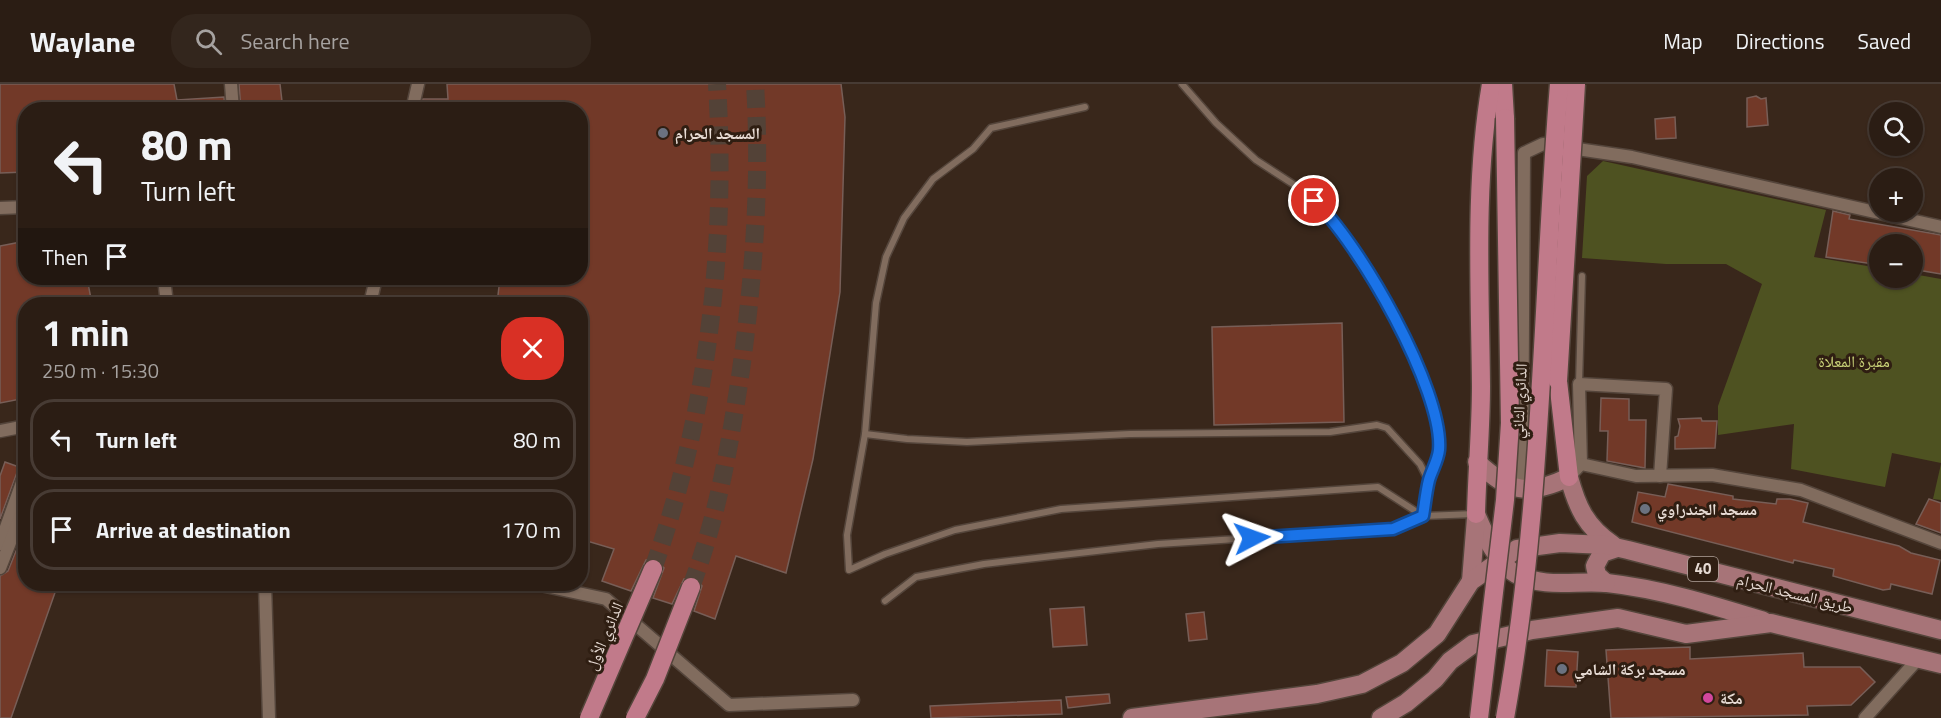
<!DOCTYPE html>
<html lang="en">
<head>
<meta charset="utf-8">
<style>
  body { margin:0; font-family:"Titillium Web","Noto Naskh Arabic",sans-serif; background:#33261d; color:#f1f3f6; height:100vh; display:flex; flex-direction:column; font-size:22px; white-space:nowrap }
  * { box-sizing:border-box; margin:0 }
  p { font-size:20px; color:#a6a2a0 }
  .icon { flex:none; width:33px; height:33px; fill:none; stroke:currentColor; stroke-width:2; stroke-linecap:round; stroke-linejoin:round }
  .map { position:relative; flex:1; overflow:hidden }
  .details { position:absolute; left:18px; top:213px; width:570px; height:294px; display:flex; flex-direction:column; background:#2b1d14; border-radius:24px; box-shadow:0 2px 4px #0004,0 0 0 2px #473b34 }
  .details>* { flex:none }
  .guide { position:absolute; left:18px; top:18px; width:570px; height:183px; border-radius:24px; box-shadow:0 2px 4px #0004,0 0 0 2px #473b34; background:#2b1d14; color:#f1f3f6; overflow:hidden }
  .fabs { position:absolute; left:1869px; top:18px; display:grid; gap:12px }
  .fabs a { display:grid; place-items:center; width:54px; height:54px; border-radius:50%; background:#2b1d14; box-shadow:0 2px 4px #0004,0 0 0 2px #473b34; font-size:30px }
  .pin { position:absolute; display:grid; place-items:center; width:51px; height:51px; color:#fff; margin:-26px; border:3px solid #fff; border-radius:50%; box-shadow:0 2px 6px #0007 }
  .me { position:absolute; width:66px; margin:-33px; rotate:86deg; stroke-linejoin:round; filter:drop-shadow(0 0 4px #0008) }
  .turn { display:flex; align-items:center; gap:21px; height:126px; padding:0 24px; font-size:27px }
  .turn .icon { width:78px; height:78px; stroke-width:2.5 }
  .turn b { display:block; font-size:42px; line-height:51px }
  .then { display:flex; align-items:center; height:57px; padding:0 24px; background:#0003; gap:12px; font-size:22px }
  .round { display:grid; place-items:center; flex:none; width:63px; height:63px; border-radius:24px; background:#33261d }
  .headline { display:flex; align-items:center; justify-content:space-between; height:102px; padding:0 24px }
  h1 { font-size:36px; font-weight:700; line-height:45px }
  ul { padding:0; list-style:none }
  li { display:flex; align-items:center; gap:18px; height:81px; margin:0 12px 9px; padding:0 12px; border:3px solid #473b34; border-radius:24px }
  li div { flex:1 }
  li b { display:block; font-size:22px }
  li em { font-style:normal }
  header { display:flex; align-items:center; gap:36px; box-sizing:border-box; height:84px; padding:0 30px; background:#2b1d14; border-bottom:2px solid #473b34 }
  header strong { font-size:28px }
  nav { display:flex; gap:33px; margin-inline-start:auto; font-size:21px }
  .search { width:420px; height:54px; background:#33261d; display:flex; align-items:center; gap:15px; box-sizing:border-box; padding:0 21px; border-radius:24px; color:#a6a2a0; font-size:22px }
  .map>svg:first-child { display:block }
  .green { fill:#4e5221 }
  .building { fill:#723928; stroke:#775e57; stroke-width:1.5 }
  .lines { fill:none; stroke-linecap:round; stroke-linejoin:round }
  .highway-tunnel { stroke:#534237; stroke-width:18; stroke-dasharray:18 9; stroke-linecap:butt }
  .lane-casing { stroke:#54453b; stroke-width:9 }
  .street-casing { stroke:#54453b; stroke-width:15 }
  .primary-casing { stroke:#54453b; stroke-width:21 }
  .highway-casing { stroke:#54453b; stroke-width:21 }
  .lane { stroke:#816c5e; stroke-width:6 }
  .street { stroke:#816c5e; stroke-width:12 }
  .primary { stroke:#a77478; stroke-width:18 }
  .highway { stroke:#c17a8a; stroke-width:18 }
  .highway-bridge-casing { stroke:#54453b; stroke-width:21; stroke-linecap:butt }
  .highway-bridge { stroke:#c17a8a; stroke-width:18 }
  .route-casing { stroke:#114b97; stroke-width:15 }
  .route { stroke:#1a73e8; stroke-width:10 }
  .worship-dot { fill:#6b7280; stroke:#2f1e12; stroke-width:2 }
  .hotel-dot { fill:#d1479c; stroke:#2f1e12; stroke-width:2 }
  .labels { text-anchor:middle; stroke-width:6; stroke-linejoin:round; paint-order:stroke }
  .shield { fill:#2f1e12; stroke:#b0a29a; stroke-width:1.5 }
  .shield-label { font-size:15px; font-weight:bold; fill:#e7dbd4 }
  .poi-label { font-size:16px; font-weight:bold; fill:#e7dbd4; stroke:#2f1e12; text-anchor:start }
  .park-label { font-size:16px; fill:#c9d278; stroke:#2f1e12 }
  .street-label { font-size:16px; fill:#e7dbd4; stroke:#2f1e12 }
</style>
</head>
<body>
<header>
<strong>Waylane</strong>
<div class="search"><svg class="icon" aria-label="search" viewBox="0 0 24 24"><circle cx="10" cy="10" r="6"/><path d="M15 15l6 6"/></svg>Search here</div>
<nav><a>Map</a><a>Directions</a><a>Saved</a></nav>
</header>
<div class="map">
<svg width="1941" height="634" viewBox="0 0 1941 634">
  <rect width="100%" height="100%" fill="#39271b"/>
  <g class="green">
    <polygon points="1603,77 1826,126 1814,173 1879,184 1880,194 1912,194 1913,190 1941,195 1941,379 1892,369 1885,403 1791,385 1794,340 1718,351 1718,322 1762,200 1726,180 1666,180 1582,174 1587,92"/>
    <polygon points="1941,380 1941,416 1933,415"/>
  </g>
  <g class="building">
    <polygon points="0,0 174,0 177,16 224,13 225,26 26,26 26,88 0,89"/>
    <polygon points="239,0 280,0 283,26 241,26"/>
    <polygon points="447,0 841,0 845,33 840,208 813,375 786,489 736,472 715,535 694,527 702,502 695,492 684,495 672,520 653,514 664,484 657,475 646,476 631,507 602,497 614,465 580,455 580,220 497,220 500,194 580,194 580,26 421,26 423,15 448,15"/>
    <polygon points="1756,12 1761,15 1766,14 1768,41 1747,43 1747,14"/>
    <polygon points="1675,33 1676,54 1656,55 1655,35"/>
    <polygon points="1833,127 1850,131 1849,135 1941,151 1941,190 1912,185 1912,160 1880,160 1880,181 1826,173"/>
    <polygon points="26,157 26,194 87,194 92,220 26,220 26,314 0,319 0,162"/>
    <polygon points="1342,239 1344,338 1214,341 1212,243"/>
    <polygon points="1601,314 1629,315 1629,336 1646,336 1645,384 1607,377 1608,347 1600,347"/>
    <polygon points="1701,334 1702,337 1717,337 1715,364 1675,365 1675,353 1678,352 1680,342 1678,335"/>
    <polygon points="5,378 19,383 0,435 0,392"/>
    <polygon points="1668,400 1733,412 1733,415 1776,420 1777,415 1790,415 1808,419 1803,438 1899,462 1911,469 1940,476 1932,510 1891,500 1890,505 1883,506 1833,492 1834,485 1794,476 1793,479 1632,438 1638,408 1665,413"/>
    <polygon points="1929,415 1941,419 1941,449 1916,440"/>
    <polygon points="26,442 26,500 58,500 11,634 0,634 0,492 8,487"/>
    <polygon points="1084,523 1087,561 1053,563 1050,525"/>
    <polygon points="1204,528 1207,555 1189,557 1186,530"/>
    <polygon points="1690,563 1690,575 1803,569 1804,583 1860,583 1875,598 1851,621 1807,622 1808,631 1611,634 1606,566"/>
    <polygon points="1547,566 1578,568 1576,603 1545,602"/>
    <polygon points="1109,610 1110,619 1068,624 1066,613"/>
    <polygon points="1061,616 1062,630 931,634 930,622"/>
  </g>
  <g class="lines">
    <g class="highway-tunnel">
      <path d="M653 485C708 331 727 162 717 0"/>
      <path d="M691 503C718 432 730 360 741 286 754 191 761 95 755 0"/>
    </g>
    <defs>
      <g id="lane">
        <polyline points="1182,0 1216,39 1256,76 1296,102 1331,133 1371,192 1402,248 1436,328 1439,366 1429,398"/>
        <polyline points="1085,23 991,44 973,65 933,95 904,134 886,173 876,219 865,350 847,451 849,486 885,470 955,446 1061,425 1378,403 1423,432 1475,430"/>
        <polyline points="1579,300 1582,192"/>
        <polyline points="865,350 907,355 967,358 1130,350 1330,348 1377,341 1387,344 1420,380 1429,398 1423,432 1393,445 1158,460 984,480 916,493 885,517"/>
      </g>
      <g id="street">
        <polyline points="231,0 233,26"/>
        <polyline points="412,26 418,0"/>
        <polyline points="0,124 26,123"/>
        <polyline points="164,194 167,220"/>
        <polyline points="370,220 376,194"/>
        <polyline points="0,347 26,342"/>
        <polyline points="1581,380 1579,300 1666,305 1660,392"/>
        <polyline points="1569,393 1581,380 1636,392 1712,391 1801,406 1941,459"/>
        <polyline points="1522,405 1524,69 1543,60 1632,73 1941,143"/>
        <polyline points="0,460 26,387"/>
        <polyline points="0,484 26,418"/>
        <polyline points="265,500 269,634"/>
        <polyline points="536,500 606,515 729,621 853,616"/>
        <polyline points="1865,634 1918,575"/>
      </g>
      <g id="primary">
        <path d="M1477 378C1509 408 1528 413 1569 393 1577 423 1586 443 1613 461"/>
        <path d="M1476 430C1484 449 1497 480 1516 490 1545 505 1577 496 1607 499 1661 505 1712 521 1764 537"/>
        <polyline points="1471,497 1476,434"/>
        <polyline points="1606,499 1597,491 1595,482 1602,469 1617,464"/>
        <polyline points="1132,634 1317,610 1362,600 1402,579 1437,550 1471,497 1517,465 1560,459 1606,461 1628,466 1941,546"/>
        <polyline points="1381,634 1406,619 1435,595 1450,577 1473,560 1532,546 1618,534 1686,550 1771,539 1941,580"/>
      </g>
      <g id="highway">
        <polyline points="1503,0 1505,34"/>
        <polyline points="1558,297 1569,393"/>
        <path d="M1476 430C1477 387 1481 344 1481 302 1480 201 1474 99 1491 0"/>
      </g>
    </defs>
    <use href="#lane" class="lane-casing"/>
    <use href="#street" class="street-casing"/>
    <use href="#primary" class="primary-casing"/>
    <use href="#highway" class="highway-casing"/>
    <use href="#lane" class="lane"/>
    <use href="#street" class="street"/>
    <use href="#primary" class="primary"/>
    <use href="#highway" class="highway"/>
    <defs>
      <g id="highway-bridge">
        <polyline points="1558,297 1576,0"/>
        <polyline points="589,634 653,485"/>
        <polyline points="635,634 655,595 691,503"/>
        <polyline points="1479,634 1505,416 1510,339 1505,34"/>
        <path d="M1505 634C1543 425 1542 211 1559 0"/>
      </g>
    </defs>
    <use href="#highway-bridge" class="highway-bridge-casing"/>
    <use href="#highway-bridge" class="highway-bridge"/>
  </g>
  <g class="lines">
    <defs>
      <path id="route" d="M1252 454 1393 445 1423 432C1425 420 1426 408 1429 396 1432 386 1438 376 1439 366 1444 307 1358 156 1314 117"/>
    </defs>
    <use href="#route" class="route-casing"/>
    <use href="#route" class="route"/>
  </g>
  <g class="worship-dot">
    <circle cx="663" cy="49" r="6"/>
    <circle cx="1645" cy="425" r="6"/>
    <circle cx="1562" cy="585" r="6"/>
  </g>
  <circle class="hotel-dot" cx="1708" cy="614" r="6"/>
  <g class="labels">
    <rect class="shield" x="1688" y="473" width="30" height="24" rx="4.5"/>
    <g class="shield-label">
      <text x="1703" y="490">40</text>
    </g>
    <g class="poi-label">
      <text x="675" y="55">المسجد الحرام</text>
      <text x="1657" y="431">مسجد الجندراوي</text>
      <text x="1574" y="591">مسجد بركة الشامي</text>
      <text x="1720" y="620">مكة</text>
    </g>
    <g class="park-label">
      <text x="1854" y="283">مقبرة المعلاة</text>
    </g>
    <g class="street-label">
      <text transform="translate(1519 317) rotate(-87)" y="6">الدائري الثاني</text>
      <text transform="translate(1795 509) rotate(14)" y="6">طريق المسجد الحرام</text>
      <text transform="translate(604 552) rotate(-67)" y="6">الدائري الأول</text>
    </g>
  </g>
</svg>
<div class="fabs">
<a><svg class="icon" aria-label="search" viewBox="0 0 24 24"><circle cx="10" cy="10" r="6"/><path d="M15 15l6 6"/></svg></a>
<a>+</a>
<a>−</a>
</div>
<div class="pin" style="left:1314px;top:117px;background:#d93025"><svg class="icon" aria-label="arrive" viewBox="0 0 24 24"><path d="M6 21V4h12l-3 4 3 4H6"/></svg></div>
<svg class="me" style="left:1252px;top:454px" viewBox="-20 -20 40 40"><path d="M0-17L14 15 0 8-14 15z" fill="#1a73e8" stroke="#fff" stroke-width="4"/></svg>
<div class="guide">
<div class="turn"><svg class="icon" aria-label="left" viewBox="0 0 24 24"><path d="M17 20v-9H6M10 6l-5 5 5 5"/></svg><div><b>80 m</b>Turn left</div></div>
<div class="then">Then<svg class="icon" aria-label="arrive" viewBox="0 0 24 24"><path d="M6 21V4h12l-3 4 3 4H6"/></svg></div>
</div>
<section class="details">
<div class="headline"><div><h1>1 min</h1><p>250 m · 15:30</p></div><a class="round" style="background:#d93025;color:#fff"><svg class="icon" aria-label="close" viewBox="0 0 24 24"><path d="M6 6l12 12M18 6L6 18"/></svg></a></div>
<ul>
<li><svg class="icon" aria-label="left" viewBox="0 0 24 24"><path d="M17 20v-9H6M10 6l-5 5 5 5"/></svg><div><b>Turn left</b></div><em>80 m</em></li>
<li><svg class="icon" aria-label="arrive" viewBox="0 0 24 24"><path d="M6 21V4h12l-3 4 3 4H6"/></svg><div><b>Arrive at destination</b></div><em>170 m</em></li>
</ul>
</section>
</div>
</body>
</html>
